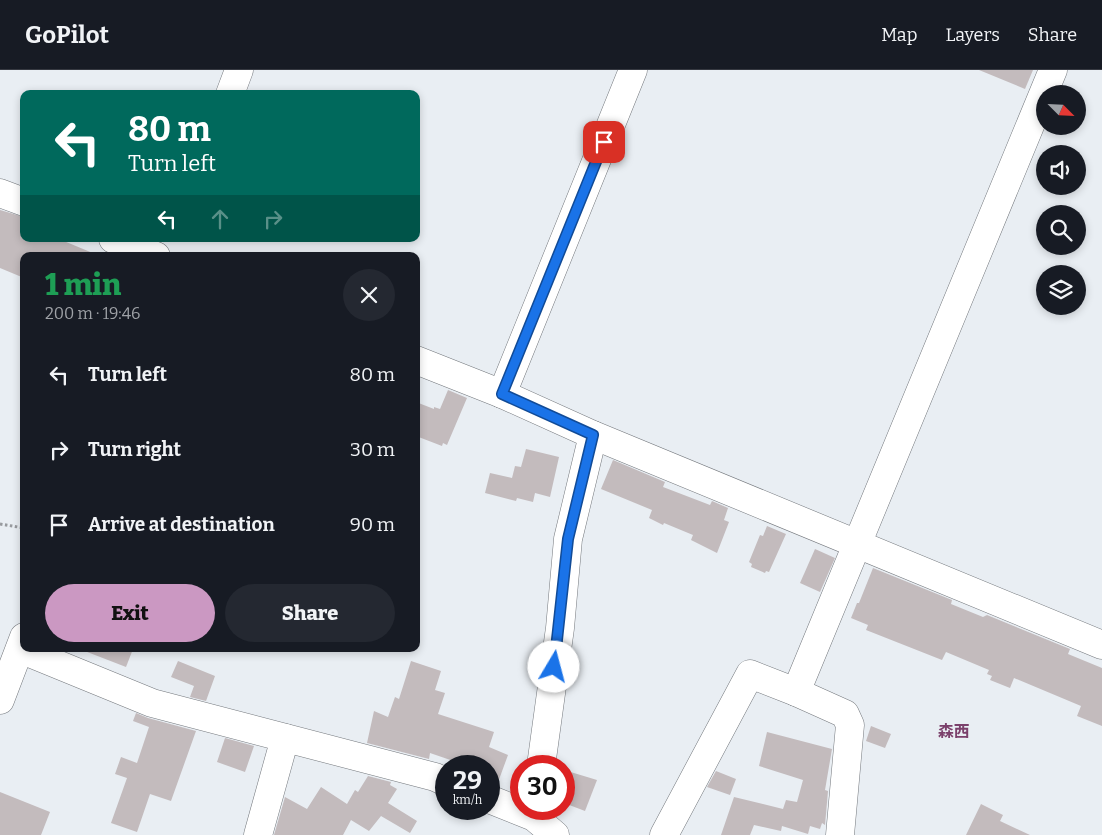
<!DOCTYPE html>
<html lang="en">
<head>
<meta charset="utf-8">
<style>
  body { margin:0; font-family:Bitter,"Noto Sans JP",serif; background:#242831; color:#f1f3f6; height:100vh; display:flex; flex-direction:column; font-size:19px; white-space:nowrap }
  * { box-sizing:border-box; margin:0 }
  p { font-size:16px; color:#9ea1a6 }
  .icon { flex:none; width:28px; height:28px; fill:none; stroke:currentColor; stroke-width:2; stroke-linecap:round; stroke-linejoin:round }
  .map { position:relative; flex:1; overflow:hidden }
  .panel { position:absolute; left:20px; top:182px; width:400px; height:400px; display:flex; flex-direction:column; background:#171b24; border-radius:10px; box-shadow:0 2px 8px #0003 }
  .panel>* { flex:none }
  .top-card { position:absolute; left:20px; top:20px; width:400px; height:152px; border-radius:10px; box-shadow:0 2px 8px #0003; background:#00695c; color:#fff; overflow:hidden }
  .needle { width:32px; rotate:114deg }
  .controls { position:absolute; left:1036px; top:15px; display:grid; gap:10px }
  .controls a { display:grid; place-items:center; width:50px; height:50px; border-radius:50%; background:#171b24; box-shadow:0 2px 8px #0003; font-size:25px }
  .speed { position:absolute; left:435px; top:685px; display:flex; gap:10px; font-size:25px; font-weight:700; text-align:center }
  .speed>* { display:grid; place-content:center; width:65px; height:65px; border-radius:50%; background:#171b24; box-shadow:0 2px 8px #0003; line-height:1 }
  .speed small { font-size:12px; font-weight:400 }
  .speed .limit { border:8px solid #d22; background:#fff; color:#111 }
  .pin { position:absolute; display:grid; place-items:center; width:42px; height:42px; color:#fff; margin:-21px; border-radius:10px; box-shadow:0 2px 8px #0006 }
  .me { position:absolute; width:55px; margin:-28px; rotate:8deg; stroke-linejoin:round; filter:drop-shadow(0 0 4px #0008) }
  .turn { display:flex; align-items:center; gap:18px; height:105px; padding:0 25px; font-size:22px }
  .turn .icon { width:65px; height:65px; stroke-width:2.5 }
  .turn b { display:block; font-size:35px; line-height:42px }
  .lanes { display:flex; align-items:center; height:48px; padding:0 25px; background:#0003; justify-content:center; gap:25px; direction:ltr }
  .lanes .off { opacity:.35 }
  .round { display:grid; place-items:center; flex:none; width:52px; height:52px; border-radius:26px; background:#242831 }
  .summary { display:flex; align-items:center; justify-content:space-between; height:85px; padding:0 25px }
  h1 { font-size:30px; font-weight:800; line-height:38px; color:#1e9e55 }
  .action { display:flex; gap:10px; margin-top:auto; padding:10px 25px }
  .action a { flex:1; height:58px; border-radius:30px; background:#cb98c2; color:#111; font-size:20px; font-weight:800; line-height:58px; text-align:center }
  .action a+a { background:#242831; color:#f1f3f6 }
  ul { padding:0; list-style:none }
  li { display:flex; align-items:center; gap:15px; height:75px; padding:0 25px }
  li div { flex:1 }
  li b { display:block; font-size:19px }
  li em { font-style:normal }
  header { display:flex; align-items:center; gap:30px; box-sizing:border-box; height:70px; padding:0 25px; background:#171b24; border-bottom:1px solid #363941 }
  header strong { font-size:24px }
  nav { display:flex; gap:28px; margin-inline-start:auto; font-size:18px }
  .map>svg:first-child { display:block }
  .building { fill:#c3bbbd }
  .lines { fill:none; stroke-linecap:round; stroke-linejoin:round }
  .minor-casing { stroke:#74787d; stroke-width:29 }
  .path { stroke:#979a9e; stroke-width:3; stroke-dasharray:2.5 2.5; stroke-linecap:butt }
  .minor { stroke:#fff; stroke-width:28 }
  .route-casing { stroke:#114b97; stroke-width:12 }
  .route { stroke:#1a73e8; stroke-width:9 }
  .labels { text-anchor:middle; stroke-width:4; stroke-linejoin:round; paint-order:stroke }
  .quarter-label { font-size:16px; font-weight:bold; fill:#7b406b; stroke:#e9eef3 }
</style>
</head>
<body>
<header>
<strong>GoPilot</strong>
<nav><a>Map</a><a>Layers</a><a>Share</a></nav>
</header>
<div class="map">
<svg width="1102" height="765" viewBox="0 0 1102 765">
  <rect width="100%" height="100%" fill="#e9eef3"/>
  <g class="building">
    <polygon points="979,0 1033,0 1025,19"/>
    <polygon points="0,140 24,147 24,169 59,169 100,186 24,186 24,208 0,198"/>
    <polygon points="448,320 467,328 447,375 443,373 442,376 416,366 416,332 434,339 434,337 440,339"/>
    <polygon points="526,379 559,387 550,427 535,423 533,432 517,428 516,431 485,423 490,403 512,408 515,396 521,397"/>
    <polygon points="613,390 665,412 663,417 710,435 712,431 728,438 724,450 729,452 717,483 691,470 693,465 664,453 663,455 649,448 652,440 601,419"/>
    <polygon points="767,456 786,464 769,502 766,501 765,503 751,497 752,494 749,492 760,465 763,466"/>
    <polygon points="815,479 835,488 820,522 800,513"/>
    <polygon points="873,498 952,530 951,534 983,547 987,545 1070,579 1068,584 1102,598 1102,656 1077,646 1081,636 1014,608 1010,618 990,610 992,606 987,604 989,600 946,582 942,590 866,560 868,555 851,548 857,533 859,533"/>
    <polygon points="82,579 133,579 126,597 82,580"/>
    <polygon points="178,591 215,606 206,631 190,627 194,616 171,607"/>
    <polygon points="411,591 441,601 435,620 445,623 438,644 494,662 489,677 508,685 497,715 489,714 489,696 468,696 430,683 429,689 367,673 374,641 388,647 395,627 399,629"/>
    <polygon points="136,643 148,648 196,661 171,731 150,724 137,762 111,753 127,708 115,704 121,687 137,693 149,657 133,651"/>
    <polygon points="871,656 891,664 885,678 866,671"/>
    <polygon points="767,662 832,679 825,720 828,721 825,755 822,753 820,759 810,756 808,764 782,756 781,761 754,755 750,765 721,765 734,727 783,739 786,730 797,732 803,710 759,696"/>
    <polygon points="225,668 254,676 245,702 217,692"/>
    <polygon points="564,700 597,710 585,741 564,733"/>
    <polygon points="716,701 736,709 730,725 707,717"/>
    <polygon points="368,706 391,712 390,715 397,719 388,733 417,751 410,763 381,746 369,761 351,750 343,765 274,765 285,727 307,739 321,717 347,734 355,720 358,722"/>
    <polygon points="0,722 50,742 41,765 0,765"/>
    <polygon points="981,734 1003,745 1000,751 1030,765 966,765"/>
  </g>
  <g class="lines">
    <defs>
      <g id="minor">
        <polyline points="230,24 239,0"/>
        <polyline points="0,123 24,132"/>
        <polyline points="113,169 156,186"/>
        <polyline points="416,290 502,324 593,365 1102,575"/>
        <polyline points="502,324 633,0"/>
        <polyline points="20,579 152,633 435,707 446,712"/>
        <polyline points="796,622 1053,0"/>
        <polyline points="0,630 24,567"/>
        <polyline points="541,696 560,558 568,469 593,365"/>
        <polyline points="489,729 534,747 555,765"/>
        <polyline points="258,765 285,668"/>
        <polyline points="664,765 750,604 796,622 845,644 850,655 840,765"/>
      </g>
    </defs>
    <use href="#minor" class="minor-casing"/>
    <polyline class="path" points="0,454 24,458"/>
    <use href="#minor" class="minor"/>
  </g>
  <g class="lines">
    <defs>
      <polyline id="route" points="554,597 568,469 593,365 502,324 604,72"/>
    </defs>
    <use href="#route" class="route-casing"/>
    <use href="#route" class="route"/>
  </g>
  <g class="labels">
    <g class="quarter-label">
      <text x="954" y="667">森西</text>
    </g>
  </g>
</svg>
<div class="controls">
<a><svg class="needle" viewBox="-14 -14 28 28"><path d="M0-13l5 13h-10z" fill="#e53935"/><path d="M0 13l5-13h-10z" fill="#9ea1a6"/></svg></a>
<a><svg class="icon" aria-label="sound" viewBox="0 0 24 24"><path d="M4 9h4l5-4v14l-5-4H4zM17 9q2 3 0 6"/></svg></a>
<a><svg class="icon" aria-label="search" viewBox="0 0 24 24"><circle cx="10" cy="10" r="6"/><path d="M15 15l6 6"/></svg></a>
<a><svg class="icon" aria-label="layers" viewBox="0 0 24 24"><path d="M12 4l9 5-9 5-9-5zM3 14l9 5 9-5"/></svg></a>
</div>
<div class="speed"><div>29<small>km/h</small></div><div class="limit">30</div></div>
<div class="pin" style="left:604px;top:72px;background:#d93025"><svg class="icon" aria-label="arrive" viewBox="0 0 24 24"><path d="M6 21V4h12l-3 4 3 4H6"/></svg></div>
<svg class="me" style="left:554px;top:597px" viewBox="-20 -20 40 40"><circle r="19" fill="#fff"/><path d="M0-13L10 11 0 6-10 11z" fill="#1a73e8"/></svg>
<div class="top-card">
<div class="turn"><svg class="icon" aria-label="left" viewBox="0 0 24 24"><path d="M17 20v-9H6M10 6l-5 5 5 5"/></svg><div><b>80 m</b>Turn left</div></div>
<div class="lanes"><svg class="icon" aria-label="left" viewBox="0 0 24 24"><path d="M17 20v-9H6M10 6l-5 5 5 5"/></svg><svg class="icon off" aria-label="ahead" viewBox="0 0 24 24"><path d="M12 20V5M6 11l6-6 6 6"/></svg><svg class="icon off" aria-label="right" viewBox="0 0 24 24"><path d="M7 20v-9h11M14 6l5 5-5 5"/></svg></div>
</div>
<section class="panel">
<div class="summary"><div><h1>1 min</h1><p>200 m · 19:46</p></div><a class="round"><svg class="icon" aria-label="close" viewBox="0 0 24 24"><path d="M6 6l12 12M18 6L6 18"/></svg></a></div>
<ul>
<li><svg class="icon" aria-label="left" viewBox="0 0 24 24"><path d="M17 20v-9H6M10 6l-5 5 5 5"/></svg><div><b>Turn left</b></div><em>80 m</em></li>
<li><svg class="icon" aria-label="right" viewBox="0 0 24 24"><path d="M7 20v-9h11M14 6l5 5-5 5"/></svg><div><b>Turn right</b></div><em>30 m</em></li>
<li><svg class="icon" aria-label="arrive" viewBox="0 0 24 24"><path d="M6 21V4h12l-3 4 3 4H6"/></svg><div><b>Arrive at destination</b></div><em>90 m</em></li>
</ul>
<div class="action"><a>Exit</a><a>Share</a></div>
</section>
</div>
</body>
</html>
